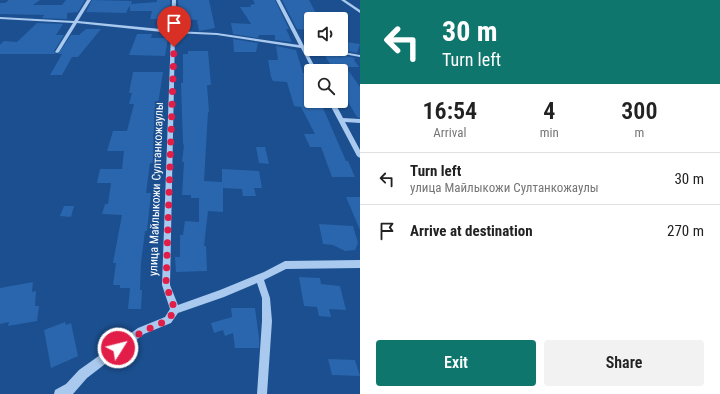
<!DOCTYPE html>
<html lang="en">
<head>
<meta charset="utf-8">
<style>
  body { margin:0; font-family:"Roboto Condensed",sans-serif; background:#f2f2f2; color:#222; height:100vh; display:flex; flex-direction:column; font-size:15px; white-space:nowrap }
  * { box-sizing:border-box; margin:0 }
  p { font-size:13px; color:#767676 }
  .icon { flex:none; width:22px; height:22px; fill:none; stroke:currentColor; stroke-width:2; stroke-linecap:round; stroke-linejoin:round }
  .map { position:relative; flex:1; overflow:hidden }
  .sheet { display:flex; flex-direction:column; background:#fff; width:360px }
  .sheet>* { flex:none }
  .hud { background:#0f766e; color:#fff; overflow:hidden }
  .buttons { position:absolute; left:304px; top:12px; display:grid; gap:8px }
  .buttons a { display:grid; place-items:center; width:44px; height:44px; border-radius:4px; background:#fff; box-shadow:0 1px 3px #0004; font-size:20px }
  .pin { position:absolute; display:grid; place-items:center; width:34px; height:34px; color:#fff; margin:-41px -17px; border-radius:50% 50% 50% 0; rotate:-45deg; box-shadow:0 0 4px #0007 }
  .pin .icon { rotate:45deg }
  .me { position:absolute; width:44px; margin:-22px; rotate:54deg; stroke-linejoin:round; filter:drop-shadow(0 0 3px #0008) }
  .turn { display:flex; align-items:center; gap:14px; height:84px; padding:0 16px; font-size:18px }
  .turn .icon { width:52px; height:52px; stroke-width:2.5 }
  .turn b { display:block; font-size:28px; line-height:34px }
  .eta { display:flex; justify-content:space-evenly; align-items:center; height:68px; text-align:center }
  .eta b { font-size:24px; font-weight:600; line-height:28px }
  .cta { display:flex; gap:8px; margin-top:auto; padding:8px 16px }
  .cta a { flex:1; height:46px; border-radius:4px; background:#0f766e; color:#fff; font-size:16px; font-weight:600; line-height:46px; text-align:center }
  .cta a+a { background:#f2f2f2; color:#222 }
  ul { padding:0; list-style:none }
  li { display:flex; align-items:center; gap:12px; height:52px; padding:0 16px; border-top:1px solid #e0e0e0 }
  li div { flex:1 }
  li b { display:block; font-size:15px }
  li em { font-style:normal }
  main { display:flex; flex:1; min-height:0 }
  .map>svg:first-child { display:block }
  .building { fill:#2a66ad }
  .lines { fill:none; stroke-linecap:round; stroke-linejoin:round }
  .minor { fill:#a9c9ee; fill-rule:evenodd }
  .route { stroke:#e11d48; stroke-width:7; stroke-dasharray:0 12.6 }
  .labels { text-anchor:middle; stroke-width:4; stroke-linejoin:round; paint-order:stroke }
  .street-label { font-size:12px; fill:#fff; stroke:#1b4f8f }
</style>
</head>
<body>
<main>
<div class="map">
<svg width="360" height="394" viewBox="0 0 360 394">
  <rect width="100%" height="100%" fill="#1b4f8f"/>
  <g class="building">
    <polygon points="9,0 40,0 33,5 62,5 66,0 85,0 78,12 67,13 67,19 42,18 44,15 0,14 0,3 5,3"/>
    <polygon points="92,0 132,1 131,4 157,2 157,0 170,0 170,19 150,19 152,11 130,11 130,5 126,13 86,12"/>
    <polygon points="178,0 209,0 215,28 199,31 197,20 179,19"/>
    <polygon points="253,0 275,0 289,29 286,29 292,42 275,40 275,35 259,35 258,38 233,34 231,23 251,24 240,7 251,7 250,5 255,4"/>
    <polygon points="282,0 309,0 319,19 311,19 311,30 297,29"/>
    <polygon points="37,23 63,24 56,35 64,35 54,51 56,54 0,54 0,45 4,41 17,42"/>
    <polygon points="86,29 101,29 78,57 72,57 62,75 50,75 62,54 58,54 71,35 79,35"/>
    <polygon points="137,34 152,34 151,38 168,38 165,56 129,55"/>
    <polygon points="233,39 258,43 256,52 234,52"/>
    <polygon points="347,42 360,44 357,53 343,50"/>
    <polygon points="276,46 296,50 303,73 309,73 311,81 311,101 320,101 346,161 348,161 355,177 332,177 321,147 310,147 304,134 315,134 301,107 294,106 287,82 273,81 271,77 268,60 278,60"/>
    <polygon points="188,51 208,51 211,85 207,85 209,112 208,112 204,181 222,182 222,169 259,171 262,188 254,188 256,196 243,196 242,189 223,188 223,212 208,211 204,246 206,246 207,271 176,272 175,257 180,257 180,235 183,235 185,221 199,222 199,198 191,198 191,195 182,195 184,162 182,162 184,145 183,144 181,83 183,83 183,54 188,54"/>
    <polygon points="341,55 355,58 354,60 359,67 346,67 360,87 360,118 357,117 341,90 341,71 334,70 325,56 340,56 341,58"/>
    <polygon points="133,72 163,72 153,137 155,137 154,153 155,153 155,163 150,163 146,193 151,193 147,231 145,231 141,263 140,290 142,290 141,309 128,309 130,288 120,288 120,285 113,285 116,263 113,263 122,215 102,214 105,204 108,204 111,183 97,183 100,169 122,169 124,151 107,151 113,131 127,131 134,104 129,104 132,93 129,93"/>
    <polygon points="256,147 265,147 269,164 259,163"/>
    <polygon points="346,197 360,197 360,230"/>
    <polygon points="64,206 74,206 71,217 60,216"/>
    <polygon points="319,224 353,226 358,243 355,250 345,251 333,245 323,244"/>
    <polygon points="299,277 320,278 321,284 340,286 346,310 329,309 331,317 319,316 317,307 304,306"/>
    <polygon points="33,282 32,292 36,291 35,306 39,306 37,321 8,326 9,322 0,324 0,288"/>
    <polygon points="231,308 255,308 259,338 259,348 235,348 233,333 225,336 223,330 214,333 211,323 232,317"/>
    <polygon points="65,322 66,325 71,323 78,356 51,368 44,330"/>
    <polygon points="328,359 355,360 360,376 332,375"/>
  </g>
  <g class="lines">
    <g class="minor">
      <polygon points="87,0 91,0 78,21 171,30 172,0 176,0 175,31 217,33 299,45 276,0 280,0 304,46 311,47 311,49 312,49 305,48 317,71 313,71 301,48 217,35 175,33 170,285 178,305 220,290 264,272 285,261 360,260 360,268 286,269 264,280 270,298 272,321 267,394 257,394 262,321 262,298 257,283 224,297 178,313 171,323 144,334 87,378 73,394 54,394 55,390 66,384 79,370 138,328 165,317 170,309 162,285 171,33 77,23 59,52 57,53 55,52 73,23 0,19 0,17 74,21"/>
      <polygon points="341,0 345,0 360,10 360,13"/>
      <polygon points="316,49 326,49 360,55 360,57"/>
      <polygon points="328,101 334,101 343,118 360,119 360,123 345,122 360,150 360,158 357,156"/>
    </g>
  </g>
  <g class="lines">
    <polyline class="route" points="118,348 142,332 168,320 175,310 166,285 174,47"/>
  </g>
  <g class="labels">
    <g class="street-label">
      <text transform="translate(156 189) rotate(-88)" y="4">улица Майлыкожи Султанкожаулы</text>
    </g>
  </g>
</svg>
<div class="buttons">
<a><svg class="icon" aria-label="sound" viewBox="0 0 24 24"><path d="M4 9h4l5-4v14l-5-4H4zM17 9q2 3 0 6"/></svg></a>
<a><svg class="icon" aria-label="search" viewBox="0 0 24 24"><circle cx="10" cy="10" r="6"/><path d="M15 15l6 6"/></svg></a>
</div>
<div class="pin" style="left:174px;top:47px;background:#d93025"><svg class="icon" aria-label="arrive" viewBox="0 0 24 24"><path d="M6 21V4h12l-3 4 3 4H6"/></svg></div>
<svg class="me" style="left:118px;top:348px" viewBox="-20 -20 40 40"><circle r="17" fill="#e11d48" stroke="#fff" stroke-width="3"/><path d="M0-11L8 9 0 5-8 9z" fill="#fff"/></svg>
</div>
<section class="sheet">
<div class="hud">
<div class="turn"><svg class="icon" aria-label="left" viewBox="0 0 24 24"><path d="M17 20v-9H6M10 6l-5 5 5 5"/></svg><div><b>30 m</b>Turn left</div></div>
</div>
<div class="eta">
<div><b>16:54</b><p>Arrival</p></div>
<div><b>4</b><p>min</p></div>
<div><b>300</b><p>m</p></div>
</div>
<ul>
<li><svg class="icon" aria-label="left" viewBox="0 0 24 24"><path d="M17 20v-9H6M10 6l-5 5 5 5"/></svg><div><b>Turn left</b><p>улица Майлыкожи Султанкожаулы</p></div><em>30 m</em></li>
<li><svg class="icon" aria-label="arrive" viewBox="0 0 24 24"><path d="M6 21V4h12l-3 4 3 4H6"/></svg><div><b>Arrive at destination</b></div><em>270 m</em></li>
</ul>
<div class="cta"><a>Exit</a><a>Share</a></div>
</section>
</main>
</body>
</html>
